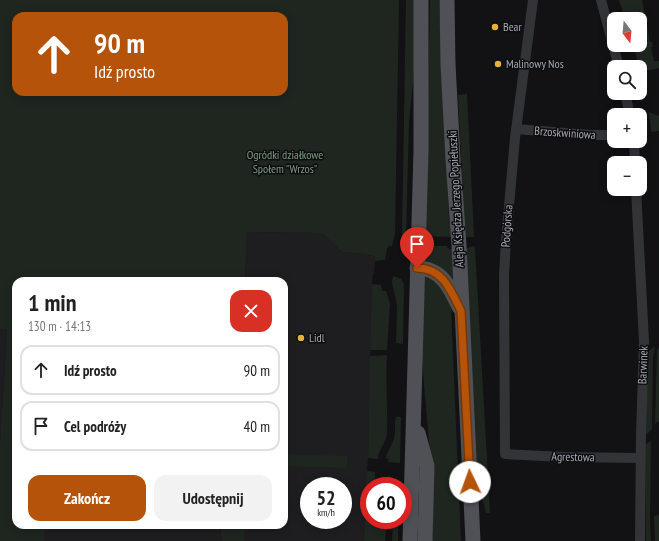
<!DOCTYPE html>
<html lang="pl">
<head>
<meta charset="utf-8">
<style>
  body { margin:0; font-family:"PT Sans Narrow",sans-serif; background:#f2f2f2; color:#222; height:100vh; display:flex; flex-direction:column; font-size:15px; white-space:nowrap }
  * { box-sizing:border-box; margin:0 }
  p { font-size:13px; color:#767676 }
  .icon { flex:none; width:22px; height:22px; fill:none; stroke:currentColor; stroke-width:2; stroke-linecap:round; stroke-linejoin:round }
  .map { position:relative; flex:1; overflow:hidden }
  .side { position:absolute; left:12px; top:277px; width:276px; height:252px; display:flex; flex-direction:column; background:#fff; border-radius:12px; box-shadow:0 2px 10px #0003 }
  .side>* { flex:none }
  .banner { position:absolute; left:12px; top:12px; width:276px; height:84px; border-radius:12px; box-shadow:0 2px 10px #0003; background:#b45309; color:#fff; overflow:hidden }
  .needle { width:26px; rotate:164deg }
  .controls { position:absolute; left:607px; top:12px; display:grid; gap:8px }
  .controls a { display:grid; place-items:center; width:40px; height:40px; border-radius:8px; background:#fff; box-shadow:0 2px 10px #0003; font-size:20px }
  .speed { position:absolute; left:300px; top:477px; display:flex; gap:8px; font-size:20px; font-weight:700; text-align:center }
  .speed>* { display:grid; place-content:center; width:52px; height:52px; border-radius:50%; background:#fff; box-shadow:0 2px 10px #0003; line-height:1 }
  .speed small { font-size:10px; font-weight:400 }
  .speed .limit { border:6px solid #d22; background:#fff; color:#111 }
  .pin { position:absolute; display:grid; place-items:center; width:34px; height:34px; color:#fff; margin:-41px -17px; border-radius:50% 50% 50% 0; rotate:-45deg; box-shadow:0 0 4px #0007 }
  .pin .icon { rotate:45deg }
  .me { position:absolute; width:44px; margin:-22px; rotate:357deg; stroke-linejoin:round; filter:drop-shadow(0 0 3px #0008) }
  .turn { display:flex; align-items:center; gap:14px; height:84px; padding:0 16px; font-size:18px }
  .turn .icon { width:52px; height:52px; stroke-width:2.5 }
  .turn b { display:block; font-size:28px; line-height:34px }
  .round { display:grid; place-items:center; flex:none; width:42px; height:42px; border-radius:12px; background:#f2f2f2 }
  .overview { display:flex; align-items:center; justify-content:space-between; height:68px; padding:0 16px }
  h1 { font-size:24px; font-weight:700; line-height:30px }
  .button { display:flex; gap:8px; margin-top:auto; padding:8px 16px }
  .button a { flex:1; height:46px; border-radius:12px; background:#b45309; color:#fff; font-size:16px; font-weight:700; line-height:46px; text-align:center }
  .button a+a { background:#f2f2f2; color:#222 }
  ul { padding:0; list-style:none }
  li { display:flex; align-items:center; gap:12px; height:50px; margin:0 8px 6px; padding:0 8px; border:2px solid #e0e0e0; border-radius:12px }
  li div { flex:1 }
  li b { display:block; font-size:15px }
  li em { font-style:normal }
  .map>svg:first-child { display:block }
  .built { fill:#1e1e21; fill-rule:evenodd }
  .green { fill:#1f2620; fill-rule:evenodd }
  .lines { fill:none; stroke-linecap:round; stroke-linejoin:round }
  .street { stroke:#333438; stroke-width:10 }
  .primary { stroke:#505157; stroke-width:15 }
  .route-casing { stroke:#753606; stroke-width:10 }
  .route { stroke:#b45309; stroke-width:7 }
  .poi-dot { fill:#e6b138; stroke:#0d0d0f; stroke-width:1.5 }
  .labels { text-anchor:middle; stroke-width:3; stroke-linejoin:round; paint-order:stroke }
  .poi-label { font-size:12px; fill:#a5a9b3; stroke:#0d0d0f; text-anchor:start }
  .street-label { font-size:12px; fill:#a5a9b3; stroke:#0d0d0f }
  .park-label { font-size:12px; fill:#7d9d80; stroke:#0d0d0f }
</style>
</head>
<body>
<div class="map">
<svg width="659" height="541" viewBox="0 0 659 541">
  <rect width="100%" height="100%" fill="#121214"/>
  <g class="built">
    <path d="M247 232 322 233 342 252 357 253 374 256 375 261 374 274H373L372 284 368 458 367 471 366 473 364 541H240L241 525H284V281H245ZM309 486H343V520H309Z"/>
    <polygon points="0,329 7,330 0,444"/>
    <polygon points="45,525 220,525 222,541 44,541"/>
  </g>
  <g class="green">
    <path d="M0 0H399L395 233 392 246H389L387 248 385 260 375 261 374 256 357 253 342 252 322 233 247 232 245 281H16V525H45L44 541H0V444L7 330 0 329ZM16 16H284V92H16Z"/>
    <polygon points="406,0 414,0 414,73 409,121 406,236 402,236"/>
    <polygon points="430,0 439,0 449,218 452,237 425,236"/>
    <polygon points="619,0 642,0 645,16 647,16 648,21 646,21 650,42 652,42 653,47 651,47 654,61 659,61 659,68 641,72 633,45 640,45 640,19 625,19"/>
    <polygon points="467,94 474,237 465,237 458,95"/>
    <polygon points="649,112 659,116 659,131 652,132 651,131"/>
    <polygon points="431,246 446,246 449,249 453,249 453,281 425,262 425,248 429,248"/>
    <polygon points="473,246 475,248 490,513 486,513 478,482 466,249"/>
    <polygon points="425,273 437,280 449,301 451,309 461,541 429,541 431,465 421,349"/>
    <polygon points="393,276 401,279 404,284 403,344 396,343 397,305 392,282"/>
    <polygon points="372,284 381,285 382,291 386,291 390,304 387,350 370,350"/>
    <polygon points="655,346 653,358 652,429 646,435 648,354 649,351"/>
    <polygon points="659,348 659,421 655,424 657,350"/>
    <path d="M387 355C385 381 388 407 387 433 387 442 378 449 378 459L368 458 370 356Z"/>
    <path d="M396 417H401L400 463 388 462 389 459 385 458 386 457C388 450 392 445 394 439 396 432 394 424 396 417Z"/>
    <polygon points="651,441 650,520 651,541 646,541 646,444"/>
    <polygon points="284,454 347,456 347,468 284,466"/>
    <polygon points="367,471 375,472 375,479 378,486 369,486 369,520 387,520 385,541 364,541 366,473"/>
    <polygon points="388,475 395,480 398,486 386,486 382,480 382,476 388,479"/>
    <polygon points="659,515 659,541 655,541 654,516"/>
    <polygon points="393,520 398,520 398,541 392,541"/>
    <polygon points="220,525 244,525 244,541 222,541"/>
  </g>
  <g class="lines">
    <g class="street">
      <polyline points="533,0 515,138 506,240 504,275 505,454 564,457 640,458"/>
      <polyline points="601,0 619,67"/>
      <polyline points="625,93 630,115"/>
      <polyline points="516,129 590,135 614,135"/>
      <polyline points="634,141 635,163"/>
      <polyline points="636,189 644,341 641,436 640,541"/>
    </g>
    <g class="primary">
      <polyline points="447,0 448,64 453,159 459,245 473,541"/>
      <path d="M417 268C441 268 450 287 459 307"/>
      <polyline points="418,433 427,466 425,541"/>
      <polyline points="410,541 421,151 421,0"/>
    </g>
  </g>
  <g class="lines">
    <defs>
      <path id="route" d="M417 268C443 268 451 291 461 311L470 482"/>
    </defs>
    <use href="#route" class="route-casing"/>
    <use href="#route" class="route"/>
  </g>
  <g class="poi-dot">
    <circle cx="495" cy="27" r="4"/>
    <circle cx="498" cy="64" r="4"/>
    <circle cx="301" cy="338" r="4"/>
  </g>
  <g class="labels">
    <g class="poi-label">
      <text x="503" y="31">Bear</text>
      <text x="506" y="68">Malinowy Nos</text>
      <text x="309" y="342">Lidl</text>
    </g>
    <g class="street-label">
      <text transform="translate(565 133) rotate(4)" y="4">Brzoskwiniowa</text>
      <text transform="translate(456 199) rotate(-93)" y="4">Aleja Księdza Jerzego Popiełuszki</text>
      <text transform="translate(507 226) rotate(-86)" y="4">Podgórska</text>
      <text transform="translate(643 365) rotate(-88)" y="4">Barwinek</text>
      <text transform="translate(573 457) rotate(1)" y="4">Agrestowa</text>
    </g>
    <g class="park-label">
      <text x="285" y="159">Ogródki działkowe<tspan x="285" dy="14">Społem "Wrzos"</tspan></text>
    </g>
  </g>
</svg>
<div class="controls">
<a><svg class="needle" viewBox="-14 -14 28 28"><path d="M0-13l5 13h-10z" fill="#e53935"/><path d="M0 13l5-13h-10z" fill="#767676"/></svg></a>
<a><svg class="icon" aria-label="search" viewBox="0 0 24 24"><circle cx="10" cy="10" r="6"/><path d="M15 15l6 6"/></svg></a>
<a>+</a>
<a>−</a>
</div>
<div class="speed"><div>52<small>km/h</small></div><div class="limit">60</div></div>
<div class="pin" style="left:417px;top:268px;background:#d93025"><svg class="icon" aria-label="arrive" viewBox="0 0 24 24"><path d="M6 21V4h12l-3 4 3 4H6"/></svg></div>
<svg class="me" style="left:470px;top:482px" viewBox="-20 -20 40 40"><circle r="19" fill="#fff"/><path d="M0-13L10 11 0 6-10 11z" fill="#b45309"/></svg>
<div class="banner">
<div class="turn"><svg class="icon" aria-label="ahead" viewBox="0 0 24 24"><path d="M12 20V5M6 11l6-6 6 6"/></svg><div><b>90 m</b>Idź prosto</div></div>
</div>
<section class="side">
<div class="overview"><div><h1>1 min</h1><p>130 m · 14:13</p></div><a class="round" style="background:#d93025;color:#fff"><svg class="icon" aria-label="close" viewBox="0 0 24 24"><path d="M6 6l12 12M18 6L6 18"/></svg></a></div>
<ul>
<li><svg class="icon" aria-label="ahead" viewBox="0 0 24 24"><path d="M12 20V5M6 11l6-6 6 6"/></svg><div><b>Idź prosto</b></div><em>90 m</em></li>
<li><svg class="icon" aria-label="arrive" viewBox="0 0 24 24"><path d="M6 21V4h12l-3 4 3 4H6"/></svg><div><b>Cel podróży</b></div><em>40 m</em></li>
</ul>
<div class="button"><a>Zakończ</a><a>Udostępnij</a></div>
</section>
</div>
</body>
</html>
